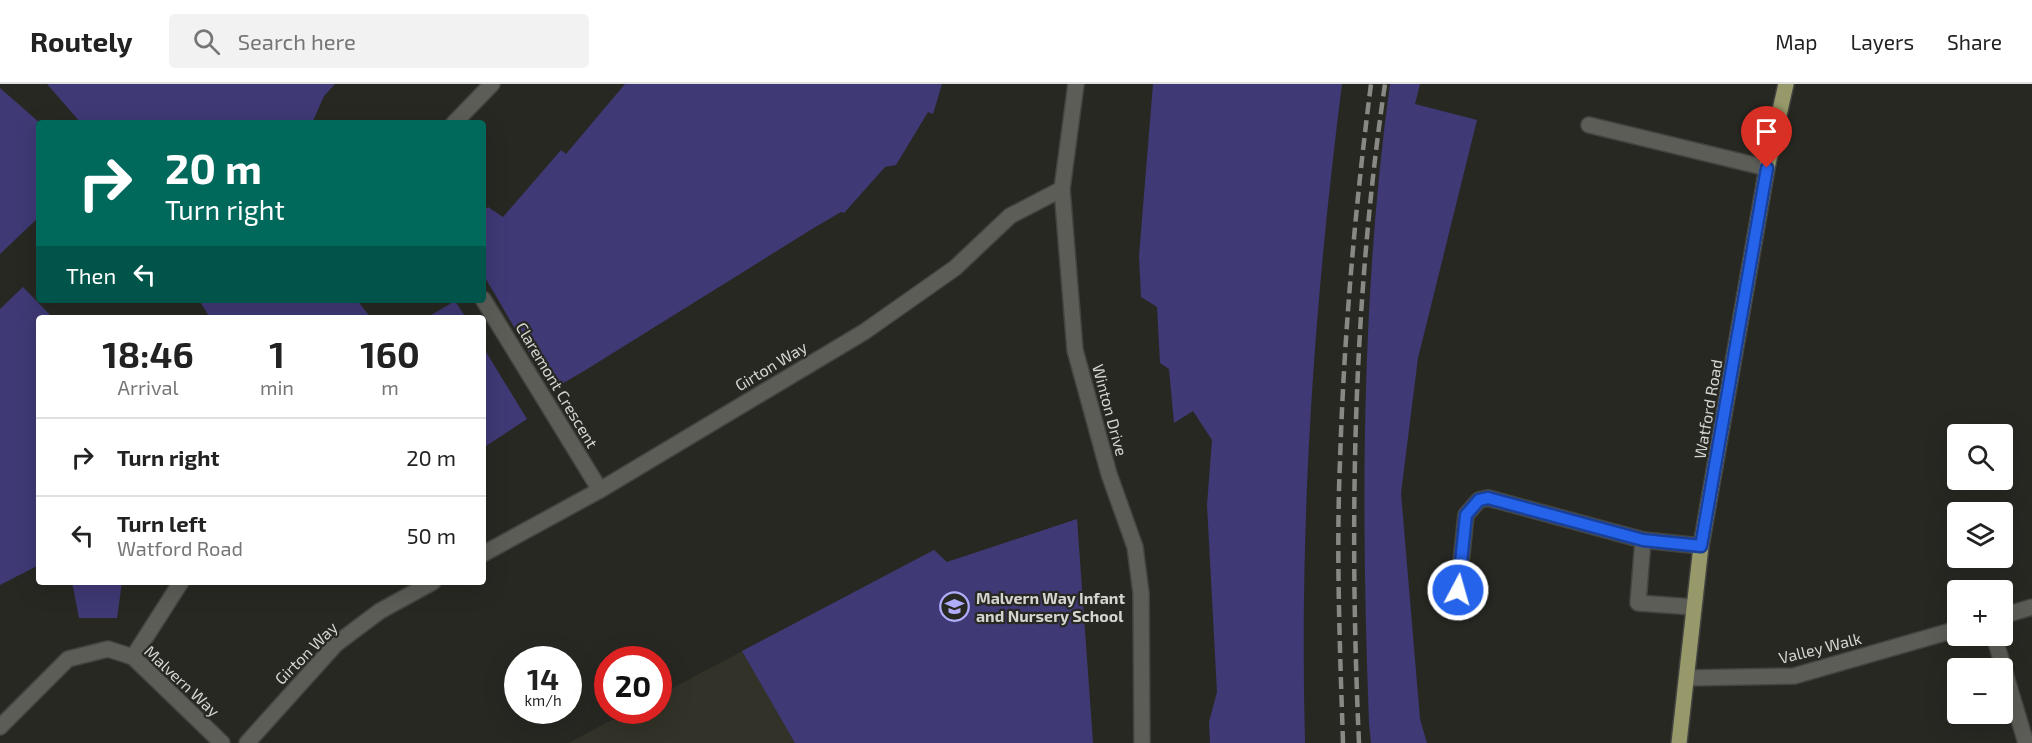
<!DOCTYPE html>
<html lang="en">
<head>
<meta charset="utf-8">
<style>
  body { margin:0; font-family:"Exo 2",sans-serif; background:#f2f2f2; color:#222; height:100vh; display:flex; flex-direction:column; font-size:22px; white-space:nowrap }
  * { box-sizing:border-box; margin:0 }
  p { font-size:20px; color:#767676 }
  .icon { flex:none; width:33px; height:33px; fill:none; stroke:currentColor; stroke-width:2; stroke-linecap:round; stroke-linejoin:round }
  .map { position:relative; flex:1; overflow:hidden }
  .drawer { position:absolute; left:36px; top:231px; width:450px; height:270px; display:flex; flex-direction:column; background:#fff; border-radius:6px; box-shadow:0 6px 24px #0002 }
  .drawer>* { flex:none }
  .guide { position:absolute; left:36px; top:36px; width:450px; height:183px; border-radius:6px; box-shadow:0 6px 24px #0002; background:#00695c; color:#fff; overflow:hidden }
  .buttons { position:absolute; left:1947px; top:340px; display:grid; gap:12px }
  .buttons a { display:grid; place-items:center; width:66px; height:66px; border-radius:6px; background:#fff; box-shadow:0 6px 24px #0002; font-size:30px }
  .speed { position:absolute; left:504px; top:562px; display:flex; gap:12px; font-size:30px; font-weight:700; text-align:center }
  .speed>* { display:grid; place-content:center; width:78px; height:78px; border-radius:50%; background:#fff; box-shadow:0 6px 24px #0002; line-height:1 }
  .speed small { font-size:15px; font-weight:400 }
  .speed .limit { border:9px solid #d22; background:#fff; color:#111 }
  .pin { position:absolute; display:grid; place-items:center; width:51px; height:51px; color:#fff; margin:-62px -26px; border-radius:50% 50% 50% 0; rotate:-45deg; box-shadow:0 0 6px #0007 }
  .pin .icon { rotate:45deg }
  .me { position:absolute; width:66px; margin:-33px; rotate:6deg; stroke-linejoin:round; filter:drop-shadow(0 0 4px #0008) }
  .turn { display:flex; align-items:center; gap:21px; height:126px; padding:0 30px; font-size:27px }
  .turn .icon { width:78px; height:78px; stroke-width:2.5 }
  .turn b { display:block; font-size:42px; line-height:51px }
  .then { display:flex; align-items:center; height:57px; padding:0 30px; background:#0003; gap:12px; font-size:22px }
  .eta { display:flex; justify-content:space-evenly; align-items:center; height:102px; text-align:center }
  .eta b { font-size:36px; font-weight:700; line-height:42px }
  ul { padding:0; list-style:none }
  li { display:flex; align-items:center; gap:18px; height:78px; padding:0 30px; border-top:2px solid #e0e0e0 }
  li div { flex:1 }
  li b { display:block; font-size:22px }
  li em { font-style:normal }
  header { display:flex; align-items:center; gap:36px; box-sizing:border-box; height:84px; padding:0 30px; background:#fff; border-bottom:2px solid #e0e0e0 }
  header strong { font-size:28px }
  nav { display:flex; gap:33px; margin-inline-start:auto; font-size:21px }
  .search { width:420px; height:54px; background:#f2f2f2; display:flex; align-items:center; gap:15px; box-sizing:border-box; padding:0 21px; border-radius:6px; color:#767676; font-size:22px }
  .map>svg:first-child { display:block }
  .built { fill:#323228 }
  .green { fill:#3f3975 }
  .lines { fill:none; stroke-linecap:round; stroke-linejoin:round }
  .lane-casing { stroke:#434440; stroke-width:18 }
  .street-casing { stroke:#434440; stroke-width:18 }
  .primary-casing { stroke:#434440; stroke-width:18 }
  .lane { stroke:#5d5d58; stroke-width:15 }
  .street { stroke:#5d5d58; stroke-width:15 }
  .primary { stroke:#98996a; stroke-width:15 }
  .rail { stroke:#888884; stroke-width:4.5; stroke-dasharray:12 6; stroke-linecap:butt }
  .route-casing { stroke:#184099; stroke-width:15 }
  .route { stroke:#2563eb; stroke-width:10 }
  .labels { text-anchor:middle; stroke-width:4.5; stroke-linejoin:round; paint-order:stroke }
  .street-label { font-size:16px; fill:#d4d4d1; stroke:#282823 }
  .poi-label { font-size:16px; font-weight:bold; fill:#d4d4d1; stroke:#282823; text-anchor:start }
</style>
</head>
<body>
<header>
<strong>Routely</strong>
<div class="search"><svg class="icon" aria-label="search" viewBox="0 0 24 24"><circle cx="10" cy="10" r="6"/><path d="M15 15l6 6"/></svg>Search here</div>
<nav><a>Map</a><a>Layers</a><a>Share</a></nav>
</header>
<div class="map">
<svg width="2032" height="659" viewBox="0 0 2032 659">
  <rect width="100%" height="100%" fill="#282823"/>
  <polygon class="built" points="1077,435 1093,659 568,659 629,627 658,627 659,611 934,466 947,478"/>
  <g class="green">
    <polygon points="47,0 335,0 324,12 312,39 81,39"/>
    <polygon points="625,0 942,0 933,30 928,28 896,81 885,83 844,129 841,128 812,145 584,287 558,302 548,301 483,190 483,128 488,123 503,133 561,66 566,70"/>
    <path d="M1153 0H1342C1314 220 1299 437 1305 659H1210L1209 638 1217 608 1207 421 1212 356 1193 327 1174 339 1169 285 1160 279 1157 223 1141 213 1139 172Z"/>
    <path d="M1390 0H1420L1415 20 1477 36 1418 274 1401 409 1420 635 1427 659H1371L1369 639C1361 426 1361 211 1390 0Z"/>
    <polygon points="0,4 40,39 39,133 0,170"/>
    <polygon points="23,203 53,234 39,234 39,481 0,501 0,225"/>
    <polygon points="199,216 357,216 371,234 210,234"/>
    <polygon points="455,217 466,234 426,234"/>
    <polygon points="483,263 527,335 483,364"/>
    <polygon points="1077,435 1093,659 795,659 742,567 934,466 947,478"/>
    <polygon points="72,498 122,498 117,534 79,534"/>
  </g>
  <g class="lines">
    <defs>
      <g id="lane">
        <polyline points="1589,41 1767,84"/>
        <polyline points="1643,456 1638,519 1693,523"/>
        <polyline points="1458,506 1466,431 1479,416 1488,414 1643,456 1701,462"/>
        <polyline points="133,573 181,498"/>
      </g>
      <g id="street">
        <polyline points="1076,0 1062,105 1075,266 1109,390 1135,463 1141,509 1142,659"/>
        <polyline points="454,39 492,0"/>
        <polyline points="483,215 600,406"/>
        <polyline points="483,470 600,406 864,248 955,184 1010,132 1062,105"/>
        <polyline points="2002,532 2032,523"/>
        <polyline points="1994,552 2026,659"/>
        <polyline points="1687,594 1794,592 1958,545"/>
        <polyline points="0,643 68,575 108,565 133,573 222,659"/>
        <polyline points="247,659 336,560 380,527 433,498"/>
      </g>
      <polyline id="primary" points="1679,659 1701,462 1767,84 1786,0"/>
    </defs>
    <use href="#lane" class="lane-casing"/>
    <use href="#street" class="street-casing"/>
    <use href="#primary" class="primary-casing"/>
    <use href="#lane" class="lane"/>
    <use href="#street" class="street"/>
    <use href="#primary" class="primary"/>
    <g class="rail">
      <path d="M1343 659C1340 565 1336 471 1340 377 1344 251 1355 125 1371 0"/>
      <path d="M1359 659C1349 441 1353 217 1385 0"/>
    </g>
  </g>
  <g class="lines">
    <defs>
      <polyline id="route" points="1458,506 1466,431 1479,416 1488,414 1643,456 1701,462 1767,84"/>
    </defs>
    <use href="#route" class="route-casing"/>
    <use href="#route" class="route"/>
  </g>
  <defs>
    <symbol id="school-ring" viewBox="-11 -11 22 22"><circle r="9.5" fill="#282823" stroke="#b0aefa" stroke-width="1.5"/><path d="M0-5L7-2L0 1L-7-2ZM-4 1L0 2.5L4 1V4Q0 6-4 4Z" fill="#b0aefa"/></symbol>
  </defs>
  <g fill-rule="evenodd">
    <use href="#school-ring" x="938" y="506" width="33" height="33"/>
  </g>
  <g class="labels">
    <g class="street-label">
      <text transform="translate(771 282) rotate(-31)" y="6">Girton Way</text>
      <text transform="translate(557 301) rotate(59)" y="6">Claremont Crescent</text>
      <text transform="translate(1708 325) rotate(-80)" y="6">Watford Road</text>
      <text transform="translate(1110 326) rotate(75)" y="6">Winton Drive</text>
      <text transform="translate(1820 564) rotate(-14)" y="6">Valley Walk</text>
      <text transform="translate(306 569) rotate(-45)" y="6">Girton Way</text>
      <text transform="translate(182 597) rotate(43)" y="6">Malvern Way</text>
    </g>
    <g class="poi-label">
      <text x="976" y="520">Malvern Way Infant<tspan x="976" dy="18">and Nursery School</tspan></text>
    </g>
  </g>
</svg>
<div class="buttons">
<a><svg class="icon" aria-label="search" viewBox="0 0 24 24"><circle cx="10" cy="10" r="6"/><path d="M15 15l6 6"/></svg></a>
<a><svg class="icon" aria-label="layers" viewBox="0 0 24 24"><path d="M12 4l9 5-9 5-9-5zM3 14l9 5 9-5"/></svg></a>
<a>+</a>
<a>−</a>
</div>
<div class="speed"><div>14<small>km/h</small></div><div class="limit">20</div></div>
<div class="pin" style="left:1767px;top:84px;background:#d93025"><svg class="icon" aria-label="arrive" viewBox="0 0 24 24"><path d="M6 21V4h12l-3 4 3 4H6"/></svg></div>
<svg class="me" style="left:1458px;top:506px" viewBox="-20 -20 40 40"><circle r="17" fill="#2563eb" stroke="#fff" stroke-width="3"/><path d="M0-11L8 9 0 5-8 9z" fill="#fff"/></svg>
<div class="guide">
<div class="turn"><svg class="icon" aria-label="right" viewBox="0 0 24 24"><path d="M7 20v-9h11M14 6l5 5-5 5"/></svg><div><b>20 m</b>Turn right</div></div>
<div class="then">Then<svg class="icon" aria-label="left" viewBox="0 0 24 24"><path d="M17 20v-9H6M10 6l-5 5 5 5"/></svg></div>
</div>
<section class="drawer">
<div class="eta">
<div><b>18:46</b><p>Arrival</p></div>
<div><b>1</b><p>min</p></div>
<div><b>160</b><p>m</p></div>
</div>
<ul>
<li><svg class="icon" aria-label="right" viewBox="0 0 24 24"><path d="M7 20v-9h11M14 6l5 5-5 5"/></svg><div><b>Turn right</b></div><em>20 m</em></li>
<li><svg class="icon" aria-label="left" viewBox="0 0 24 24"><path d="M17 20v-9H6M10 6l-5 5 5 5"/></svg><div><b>Turn left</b><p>Watford Road</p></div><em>50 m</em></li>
</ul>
</section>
</div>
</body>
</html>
